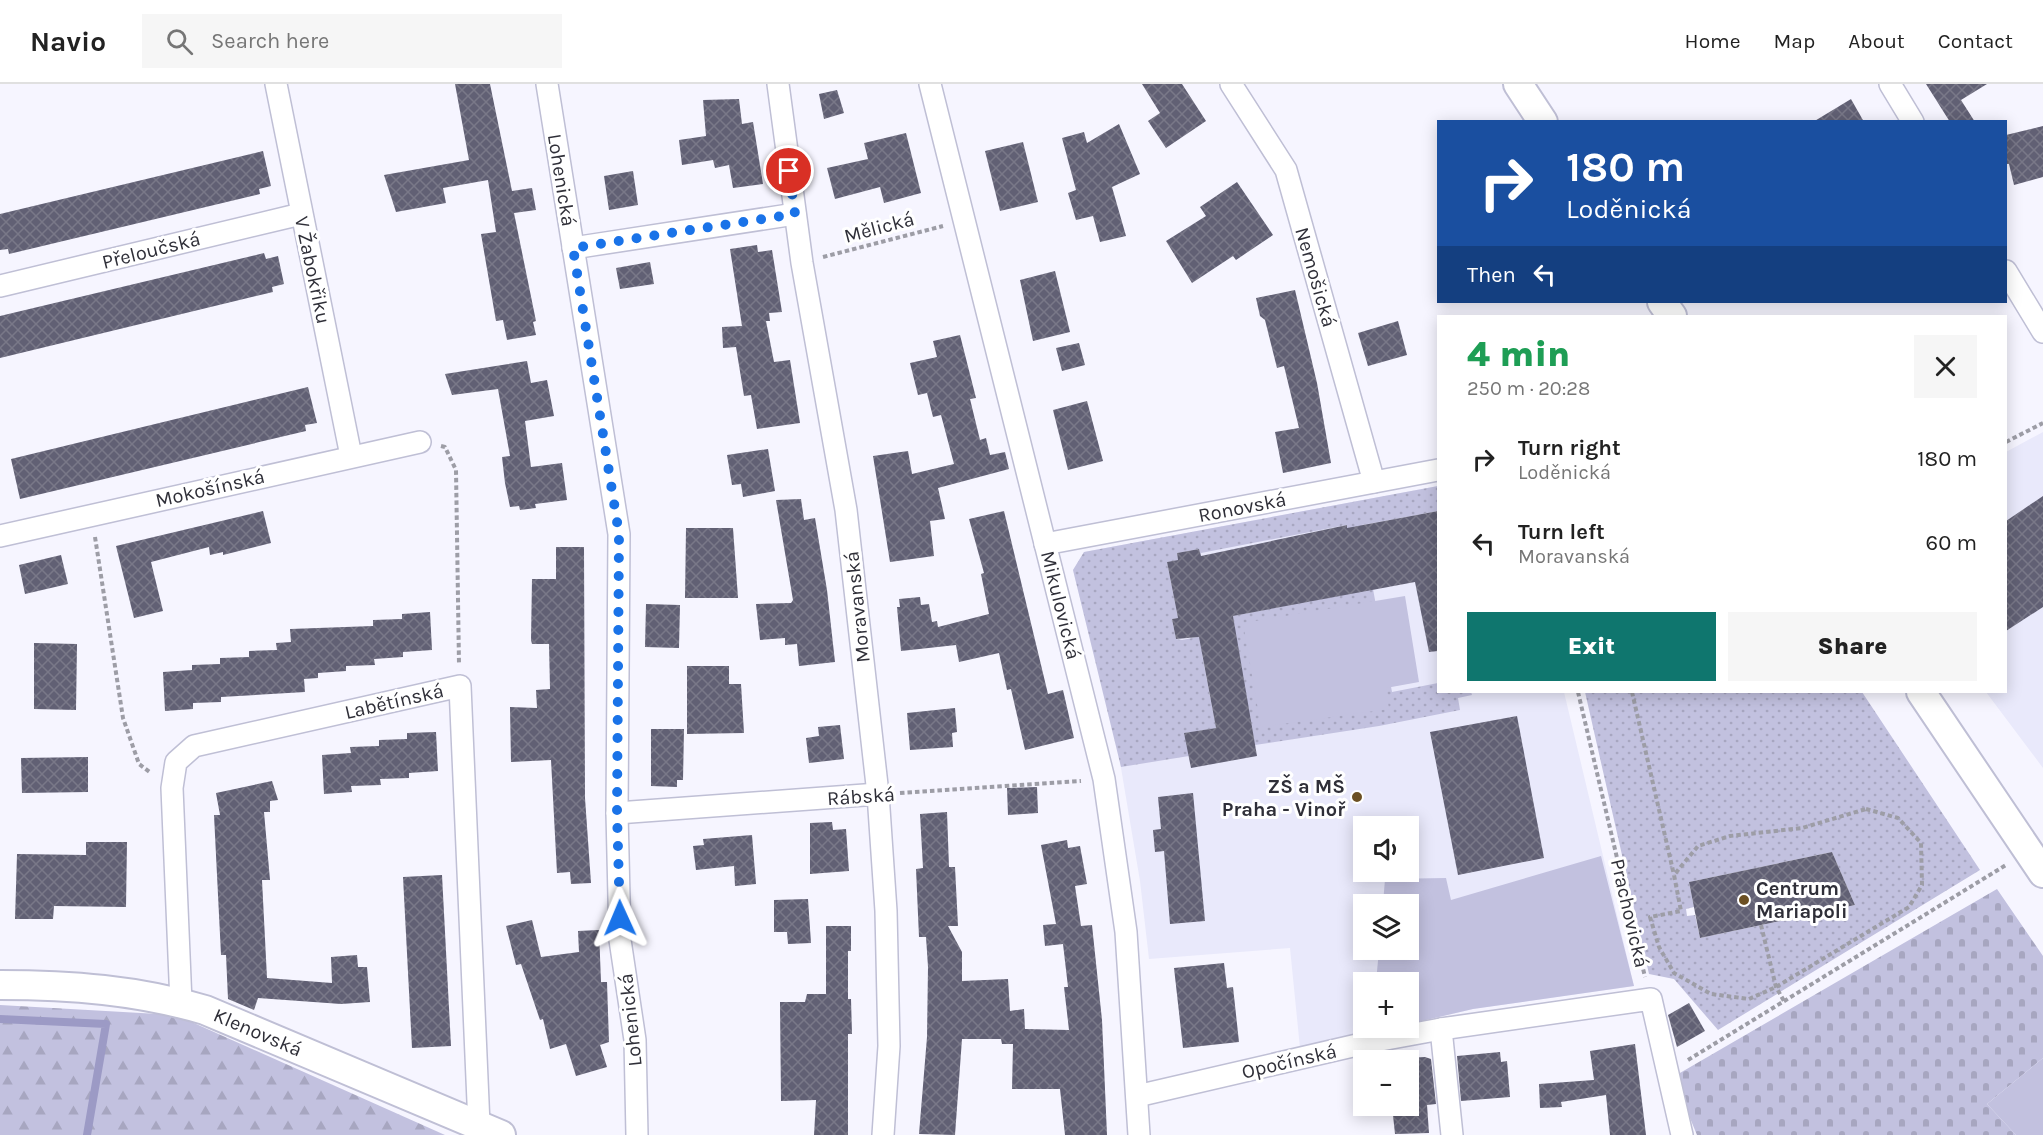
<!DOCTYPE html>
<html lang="en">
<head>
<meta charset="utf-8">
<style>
  body { margin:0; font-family:Karla,sans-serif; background:#f6f6f6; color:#222; height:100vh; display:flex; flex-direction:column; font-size:22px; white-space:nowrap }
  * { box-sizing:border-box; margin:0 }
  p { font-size:20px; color:#767676 }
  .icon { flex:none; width:33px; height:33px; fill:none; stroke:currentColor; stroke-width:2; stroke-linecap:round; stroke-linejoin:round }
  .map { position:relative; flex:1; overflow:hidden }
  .sheet { position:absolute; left:1437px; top:231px; width:570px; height:378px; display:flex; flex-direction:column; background:#fff; border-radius:0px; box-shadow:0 3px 15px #0003 }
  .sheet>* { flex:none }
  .guide { position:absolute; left:1437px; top:36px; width:570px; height:183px; border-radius:0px; box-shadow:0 3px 15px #0003; background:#1a4fa0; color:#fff; overflow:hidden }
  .controls { position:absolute; left:1353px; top:732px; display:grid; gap:12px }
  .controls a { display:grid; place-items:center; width:66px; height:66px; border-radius:0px; background:#fff; box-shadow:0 3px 15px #0003; font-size:30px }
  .pin { position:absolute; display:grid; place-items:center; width:51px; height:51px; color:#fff; margin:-26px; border:3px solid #fff; border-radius:50%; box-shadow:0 2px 6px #0007 }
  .me { position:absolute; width:66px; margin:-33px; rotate:359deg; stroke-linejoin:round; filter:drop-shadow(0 0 4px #0008) }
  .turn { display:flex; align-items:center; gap:21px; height:126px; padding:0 30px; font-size:27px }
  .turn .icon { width:78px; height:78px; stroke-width:2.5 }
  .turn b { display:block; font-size:42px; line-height:51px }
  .then { display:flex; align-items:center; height:57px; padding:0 30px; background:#0003; gap:12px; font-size:22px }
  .round { display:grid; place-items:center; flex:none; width:63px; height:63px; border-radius:0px; background:#f6f6f6 }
  .overview { display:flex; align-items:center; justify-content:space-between; height:102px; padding:0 30px }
  h1 { font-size:36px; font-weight:800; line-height:45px; color:#1e9e55 }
  .cta { display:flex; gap:12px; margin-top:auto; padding:12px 30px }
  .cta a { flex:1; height:69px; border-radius:0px; background:#0f766e; color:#fff; font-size:24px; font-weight:800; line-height:69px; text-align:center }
  .cta a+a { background:#f6f6f6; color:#222 }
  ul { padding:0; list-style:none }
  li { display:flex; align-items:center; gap:18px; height:84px; padding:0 30px }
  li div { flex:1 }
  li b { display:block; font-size:22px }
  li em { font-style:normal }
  header { display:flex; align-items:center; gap:36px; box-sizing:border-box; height:84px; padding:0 30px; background:#fff; border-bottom:2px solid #e0e0e0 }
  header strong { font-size:28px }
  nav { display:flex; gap:33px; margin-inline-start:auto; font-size:21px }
  .search { width:420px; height:54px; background:#f6f6f6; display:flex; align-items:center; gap:15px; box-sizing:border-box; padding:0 21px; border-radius:0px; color:#767676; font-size:22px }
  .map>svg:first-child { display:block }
  .built { fill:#e9e9fb; fill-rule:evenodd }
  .grass { fill:url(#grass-dots); fill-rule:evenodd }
  .forest { fill:url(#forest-firs) }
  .cemetery { fill:url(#cemetery-stones) }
  .park { fill:#c2c1df }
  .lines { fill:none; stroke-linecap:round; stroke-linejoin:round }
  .stream { stroke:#9c9ac5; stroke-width:8 }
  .building { fill:url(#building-cross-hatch) }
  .street-casing { stroke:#bfbfd5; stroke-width:24 }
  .secondary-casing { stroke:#bfbfd5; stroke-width:32 }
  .path { stroke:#9d9da6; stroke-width:4; stroke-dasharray:4.5 3; stroke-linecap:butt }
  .street { stroke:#fff; stroke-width:21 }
  .secondary { stroke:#fff; stroke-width:28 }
  .route { stroke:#1a73e8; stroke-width:10; stroke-dasharray:0 18 }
  .poi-dot { fill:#6c5023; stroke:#fff; stroke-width:2 }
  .labels { text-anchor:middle; stroke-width:6; stroke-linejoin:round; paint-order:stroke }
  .street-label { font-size:20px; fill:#2f2f38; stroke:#fff }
  .poi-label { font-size:20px; font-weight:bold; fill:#2f2f38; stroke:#fff; text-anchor:end }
</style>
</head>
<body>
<header>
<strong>Navio</strong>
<div class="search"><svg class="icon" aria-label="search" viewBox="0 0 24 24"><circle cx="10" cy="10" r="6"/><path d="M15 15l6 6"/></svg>Search here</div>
<nav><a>Home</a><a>Map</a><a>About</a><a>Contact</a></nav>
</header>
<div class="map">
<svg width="2043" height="1051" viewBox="0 0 2043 1051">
  <defs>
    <pattern id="grass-dots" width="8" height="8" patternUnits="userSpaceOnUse" patternTransform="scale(1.5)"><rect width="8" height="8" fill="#c2c1df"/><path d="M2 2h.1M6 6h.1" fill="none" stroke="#a7a6c0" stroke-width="1.8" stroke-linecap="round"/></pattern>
    <pattern id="forest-firs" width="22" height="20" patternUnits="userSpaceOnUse" patternTransform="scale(1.5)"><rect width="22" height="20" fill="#c2c1df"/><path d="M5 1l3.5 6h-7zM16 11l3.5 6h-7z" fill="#a7a6c0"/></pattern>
    <pattern id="cemetery-stones" width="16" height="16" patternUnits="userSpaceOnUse" patternTransform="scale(1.5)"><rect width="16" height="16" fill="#c2c1df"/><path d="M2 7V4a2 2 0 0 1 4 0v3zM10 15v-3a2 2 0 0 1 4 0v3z" fill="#a7a6c0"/></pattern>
    <pattern id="building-cross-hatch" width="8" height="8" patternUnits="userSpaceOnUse" patternTransform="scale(1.5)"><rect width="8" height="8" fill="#616074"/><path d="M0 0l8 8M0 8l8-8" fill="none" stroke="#797888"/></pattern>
  </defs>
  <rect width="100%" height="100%" fill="#f6f5ff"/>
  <g class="built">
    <polygon points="2043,348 2043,684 1986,608 2006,608 2006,368"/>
    <path d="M1438 402V608H1564L1634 902 1473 925 1409 940 1408 898H1364V944H1392L1300 964 1290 864 1149 875 1140 797 1118 666 1073 486 1084 468ZM1364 742H1408V788H1364ZM1364 820H1408V866H1364Z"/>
  </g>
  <g class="grass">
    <polygon points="1438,402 1438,427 1362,441 1351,465 1346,441 1201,469 1201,472 1199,465 1177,469 1178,476 1167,478 1178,534 1172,535 1176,555 1182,556 1235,546 1233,532 1373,505 1392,608 1438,599 1438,608 1471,608 1472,611 1458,614 1460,626 1379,642 1255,661 1237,564 1202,570 1216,644 1185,649 1189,672 1121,683 1073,486 1084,468"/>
    <path d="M1585 608H1862L1980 786 1718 946 1674 895 1649 890ZM1832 768 1855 821 1700 854 1695 831 1687 832 1686 825 1694 823 1689 798Z"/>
  </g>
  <polygon class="forest" points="0,921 176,931 445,1051 0,1051"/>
  <polygon class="cemetery" points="1997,805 2043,872 2043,974 1987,1020 2016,1051 1697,1051 1673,993"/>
  <g class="park">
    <polygon points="1405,512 1419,598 1386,604 1389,625 1261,643 1243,539"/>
    <polygon points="1601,772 1634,902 1473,925 1409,940 1408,898 1376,898 1379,866 1408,866 1408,820 1383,820 1385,795 1446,794 1451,816"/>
    <polygon points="2043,974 2043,1051 2016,1051 1987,1020"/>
  </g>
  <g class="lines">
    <polyline class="stream" points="0,935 106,940 87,1051"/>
  </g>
  <g class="building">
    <polygon points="455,0 490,0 512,107 532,104 536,126 514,129 536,237 533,238 536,251 507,256 503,236 496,237 481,150 496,148 488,96 443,104 446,119 396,128 384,91 469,76"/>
    <polygon points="1142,0 1182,0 1206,37 1166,64 1148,37 1160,29"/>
    <polygon points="1926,0 1987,0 1961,16 1975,38 1950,38"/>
    <polygon points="837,6 844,29 824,35 819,10"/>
    <polygon points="739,15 742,40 753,38 763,100 733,104 729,81 715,84 713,76 682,81 679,56 706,52 703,16"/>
    <polygon points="1851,15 1864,38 1813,38"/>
    <polygon points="1119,40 1140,90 1112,103 1126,152 1100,158 1093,132 1076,136 1068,109 1076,106 1062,54 1084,48 1087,59"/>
    <polygon points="2043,42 2043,93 2014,101 2009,80 2006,80 2006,51"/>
    <polygon points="906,49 921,109 884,119 880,103 835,115 827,84 868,75 864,59"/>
    <polygon points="1023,58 1038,118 1000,127 985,67"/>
    <polygon points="263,67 271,102 259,105 260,110 9,170 8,165 0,166 0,130"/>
    <polygon points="633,87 638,121 609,126 604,92"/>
    <polygon points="1237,98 1273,151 1236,176 1233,172 1192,199 1166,157 1206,132 1200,123"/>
    <polygon points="757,161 758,168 772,166 782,228 769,229 770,237 766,237 774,278 790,276 800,339 757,345 751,311 744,312 736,263 723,264 722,243 742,242 730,165"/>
    <polygon points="264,169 266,175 278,172 284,200 272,203 273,208 0,274 0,232"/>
    <polygon points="650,178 654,200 620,205 616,184"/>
    <polygon points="1055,187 1070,248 1033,257 1020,196"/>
    <polygon points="1295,206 1317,299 1331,379 1283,389 1275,348 1299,344 1284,282 1277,284 1265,236 1260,232 1256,214"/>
    <polygon points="1398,237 1407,271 1368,282 1358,249"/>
    <polygon points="960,251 976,314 970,315 980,356 986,354 990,371 1005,368 1009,385 938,404 945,435 930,437 934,472 890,478 873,372 908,367 912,390 954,380 941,331 933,333 927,309 918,311 910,279 937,273 933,257"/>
    <polygon points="1079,259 1085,281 1062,287 1056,264"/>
    <polygon points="527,277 531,299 547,296 554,332 525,337 531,383 562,379 567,416 535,420 536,424 520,426 519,422 510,423 505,399 502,373 510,372 498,305 452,311 445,290"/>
    <polygon points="308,303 317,339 305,341 306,347 20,415 11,375"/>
    <polygon points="1087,317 1103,377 1068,386 1053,326"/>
    <polygon points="768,365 775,407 743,413 741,400 732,401 727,371"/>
    <polygon points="2043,412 2043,523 2006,547 2006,437"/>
    <polygon points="801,415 804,436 815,434 827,506 835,578 799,582 797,560 785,561 785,554 760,556 756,520 791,519 793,516 776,416"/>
    <polygon points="263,427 271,459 223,471 223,468 210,471 209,463 151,478 163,527 134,534 116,462"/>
    <polygon points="1004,427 1048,610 1063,606 1074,654 1025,666 1011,605 1007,606 999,569 959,578 956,561 901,567 897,523 900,523 899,515 920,513 921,521 929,520 932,538 937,537 938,543 989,530 981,490 984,489 969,435"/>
    <polygon points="1438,427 1438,567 1429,568 1415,498 1233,532 1257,672 1191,684 1184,649 1216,644 1199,553 1176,555 1172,535 1178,534 1167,478 1178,476 1177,469 1199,465 1201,472 1347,441 1347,444"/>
    <polygon points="686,444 733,444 738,514 685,514"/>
    <polygon points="556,463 584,463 585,714 591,799 571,800 570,788 557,789 551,676 511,678 510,623 537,624 536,606 550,605 549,560 532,560 531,556 532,495 556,495"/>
    <polygon points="61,471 68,500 25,510 19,481"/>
    <polygon points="646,520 680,521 679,564 645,563"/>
    <polygon points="430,528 432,566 403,568 403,573 374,575 375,581 346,582 346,587 318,589 318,594 304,595 305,608 221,613 221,618 193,619 193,625 165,627 163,588 192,586 192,581 220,580 220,574 249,573 249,567 277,566 276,559 291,558 290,545 373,542 373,536 402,535 402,530"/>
    <polygon points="34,559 77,560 76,626 34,625"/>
    <polygon points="687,582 729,582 729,600 741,600 744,649 687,650"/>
    <polygon points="955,624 957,648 952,649 953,663 910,666 907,629"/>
    <polygon points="1517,632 1544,774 1458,791 1430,648"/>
    <polygon points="840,641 844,675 809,679 806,654 819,652 818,643"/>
    <polygon points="651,645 684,645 683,696 677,696 677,703 651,702"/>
    <polygon points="436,648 438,687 409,689 409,694 380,695 381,701 351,702 352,708 324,710 322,671 351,669 350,663 379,662 379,656 407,655 407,649"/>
    <polygon points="88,673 88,708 22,709 21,674"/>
    <polygon points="272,697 278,716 270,717 270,728 264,728 270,796 262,796 267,894 332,899 331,873 357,871 358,883 367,883 370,918 341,920 258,914 254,926 228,915 226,871 221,871 214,731 220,731 216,709"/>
    <polygon points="1037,703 1038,729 1008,731 1007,704"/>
    <polygon points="1193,709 1205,837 1170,840 1164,767 1155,768 1153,746 1161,745 1158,713"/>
    <polygon points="947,728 949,783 955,783 958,842 948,842 962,868 962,897 1008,895 1010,927 1024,925 1025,945 1069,946 1064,903 1068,903 1063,860 1045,862 1043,841 1056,840 1041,761 1067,756 1068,764 1080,762 1087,800 1075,802 1081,842 1092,841 1102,936 1107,1051 1065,1051 1060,1005 1012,1005 1013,960 1002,960 1001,955 962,955 955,1051 919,1050 927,953 928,883 926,853 919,853 916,785 923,784 920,730"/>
    <polygon points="832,738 833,746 846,745 849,787 810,790 810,739"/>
    <polygon points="752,751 756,800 735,802 734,782 696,786 693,762 704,761 703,755"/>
    <polygon points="86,758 127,758 126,823 54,822 53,835 15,835 17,770 86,771"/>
    <polygon points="1832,768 1855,821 1700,854 1689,798"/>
    <polygon points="442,791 451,962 412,964 403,793"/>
    <polygon points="808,815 811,859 788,860 787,848 774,848 774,816"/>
    <polygon points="532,836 541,873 579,868 578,847 599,846 601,898 607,898 609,958 600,961 607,983 576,992 566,960 550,965 543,935 540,936 521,880 516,881 506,842"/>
    <polygon points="826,842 851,842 851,867 848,867 848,915 851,915 852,950 848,950 848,1051 814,1051 816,1016 781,1017 780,918 805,918 807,910 826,910"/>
    <polygon points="1224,879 1227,904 1233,903 1239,958 1183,964 1174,884"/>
    <polygon points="1689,919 1705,947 1677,963 1668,931"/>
    <polygon points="1635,960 1646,1051 1610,1051 1606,1011 1561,1018 1562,1023 1540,1024 1539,1000 1594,996 1590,967"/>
    <polygon points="1500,968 1501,978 1507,977 1510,1013 1461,1017 1457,972"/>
    <polygon points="1425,973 1431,975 1436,1020 1427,1021 1429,1049 1395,1050 1392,1022 1408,1022 1408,974"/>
  </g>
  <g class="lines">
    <defs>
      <g id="street">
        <polyline points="276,0 351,372"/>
        <polyline points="547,0 619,450 617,729 620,856 635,956 637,1051"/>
        <polyline points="778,0 802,179 846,426 878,710 886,827 889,962 883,1051"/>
        <polyline points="930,0 1104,695 1126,848 1139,1051"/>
        <polyline points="1231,0 1286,86 1374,398"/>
        <polyline points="1890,0 1913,38"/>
        <polyline points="573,164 795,130"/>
        <polyline points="2006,187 2043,248"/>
        <polyline points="0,202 301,130"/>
        <polyline points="0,452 420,358"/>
        <polyline points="1045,460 1438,386"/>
        <polyline points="617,729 878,710"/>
        <polyline points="181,919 172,704 176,678 194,662 460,602 479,1041"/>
        <polyline points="1441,945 1452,1051"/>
        <polyline points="1137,1012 1370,958 1441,945 1651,915 1682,1051"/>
      </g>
      <g id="secondary">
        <polyline points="1518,0 1543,38"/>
        <polyline points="1662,218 1672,232"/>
        <polyline points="1921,608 2043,789"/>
        <path d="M0 901C71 901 137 906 205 926L501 1051"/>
      </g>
    </defs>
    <use href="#street" class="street-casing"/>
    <use href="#secondary" class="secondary-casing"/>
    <g class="path">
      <polyline points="823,173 943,142"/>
      <polyline points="2006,358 2043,339"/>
      <polyline points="441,362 445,363 456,386 459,580"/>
      <polyline points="95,453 123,634 139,680 151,689"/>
      <polyline points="1578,608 1645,893"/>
      <polyline points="1632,608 1674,791"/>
      <polyline points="900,709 1081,697"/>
      <polygon points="1866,725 1898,734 1921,759 1922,801 1909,823 1776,903 1749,915 1711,910 1674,889 1659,863 1650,833 1681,827 1674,791 1698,762 1730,752 1802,744"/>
      <polyline points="1761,841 1776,903 1784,917"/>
      <polyline points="1688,976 2006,781"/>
    </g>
    <use href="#street" class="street"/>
    <use href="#secondary" class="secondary"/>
  </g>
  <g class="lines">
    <polyline class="route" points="620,834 617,729 619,450 573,164 795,130 789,87"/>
  </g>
  <g class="poi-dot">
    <circle cx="1357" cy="713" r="6"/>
    <circle cx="1744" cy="816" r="6"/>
  </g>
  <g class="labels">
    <g class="street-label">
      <text transform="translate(562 96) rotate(81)" y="7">Lohenická</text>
      <text transform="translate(879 143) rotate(-15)" y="7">Mělická</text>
      <text transform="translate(151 166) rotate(-14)" y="7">Přeloučská</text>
      <text transform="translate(313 186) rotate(78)" y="7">V Žabokřiku</text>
      <text transform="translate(1316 193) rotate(74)" y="7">Nemošická</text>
      <text transform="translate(210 404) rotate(-13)" y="7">Mokošínská</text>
      <text transform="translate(1242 423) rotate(-11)" y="7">Ronovská</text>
      <text transform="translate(1061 521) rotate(76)" y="7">Mikulovická</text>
      <text transform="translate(857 523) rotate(-96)" y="7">Moravanská</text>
      <text transform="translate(394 617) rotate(-13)" y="7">Labětínská</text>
      <text transform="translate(861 712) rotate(-4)" y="7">Rábská</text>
      <text transform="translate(1630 829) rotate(77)" y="7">Prachovická</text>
      <text transform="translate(630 936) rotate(-96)" y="7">Lohenická</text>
      <text transform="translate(258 948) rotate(23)" y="7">Klenovská</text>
      <text transform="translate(1289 977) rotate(-13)" y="7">Opočínská</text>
    </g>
    <g class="poi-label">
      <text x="1345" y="709">ZŠ a MŠ<tspan x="1345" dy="23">Praha - Vinoř</tspan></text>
      <text x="1756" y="811" text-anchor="start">Centrum<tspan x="1756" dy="23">Mariapoli</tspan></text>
    </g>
  </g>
</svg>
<div class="controls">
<a><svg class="icon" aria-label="sound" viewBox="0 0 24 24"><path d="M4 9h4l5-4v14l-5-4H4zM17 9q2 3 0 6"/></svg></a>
<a><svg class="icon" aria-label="layers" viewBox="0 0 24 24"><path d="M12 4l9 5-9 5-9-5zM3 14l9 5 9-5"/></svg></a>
<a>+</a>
<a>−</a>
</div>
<div class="pin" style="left:789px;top:87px;background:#d93025"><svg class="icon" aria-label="arrive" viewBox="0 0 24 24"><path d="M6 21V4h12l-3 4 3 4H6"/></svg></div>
<svg class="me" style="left:620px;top:834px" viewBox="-20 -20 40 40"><path d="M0-17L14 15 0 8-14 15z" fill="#1a73e8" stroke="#fff" stroke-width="4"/></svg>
<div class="guide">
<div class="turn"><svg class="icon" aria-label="right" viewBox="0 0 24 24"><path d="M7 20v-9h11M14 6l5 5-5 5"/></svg><div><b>180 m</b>Loděnická</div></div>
<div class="then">Then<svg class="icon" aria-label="left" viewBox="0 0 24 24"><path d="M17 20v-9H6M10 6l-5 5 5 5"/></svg></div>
</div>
<section class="sheet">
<div class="overview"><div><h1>4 min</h1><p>250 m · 20:28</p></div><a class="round"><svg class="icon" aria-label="close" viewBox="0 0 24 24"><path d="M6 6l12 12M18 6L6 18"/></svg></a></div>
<ul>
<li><svg class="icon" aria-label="right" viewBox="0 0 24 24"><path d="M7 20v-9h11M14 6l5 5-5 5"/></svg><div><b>Turn right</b><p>Loděnická</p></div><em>180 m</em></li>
<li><svg class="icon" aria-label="left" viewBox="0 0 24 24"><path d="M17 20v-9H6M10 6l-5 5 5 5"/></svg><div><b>Turn left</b><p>Moravanská</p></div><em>60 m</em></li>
</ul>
<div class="cta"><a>Exit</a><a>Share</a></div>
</section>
</div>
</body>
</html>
